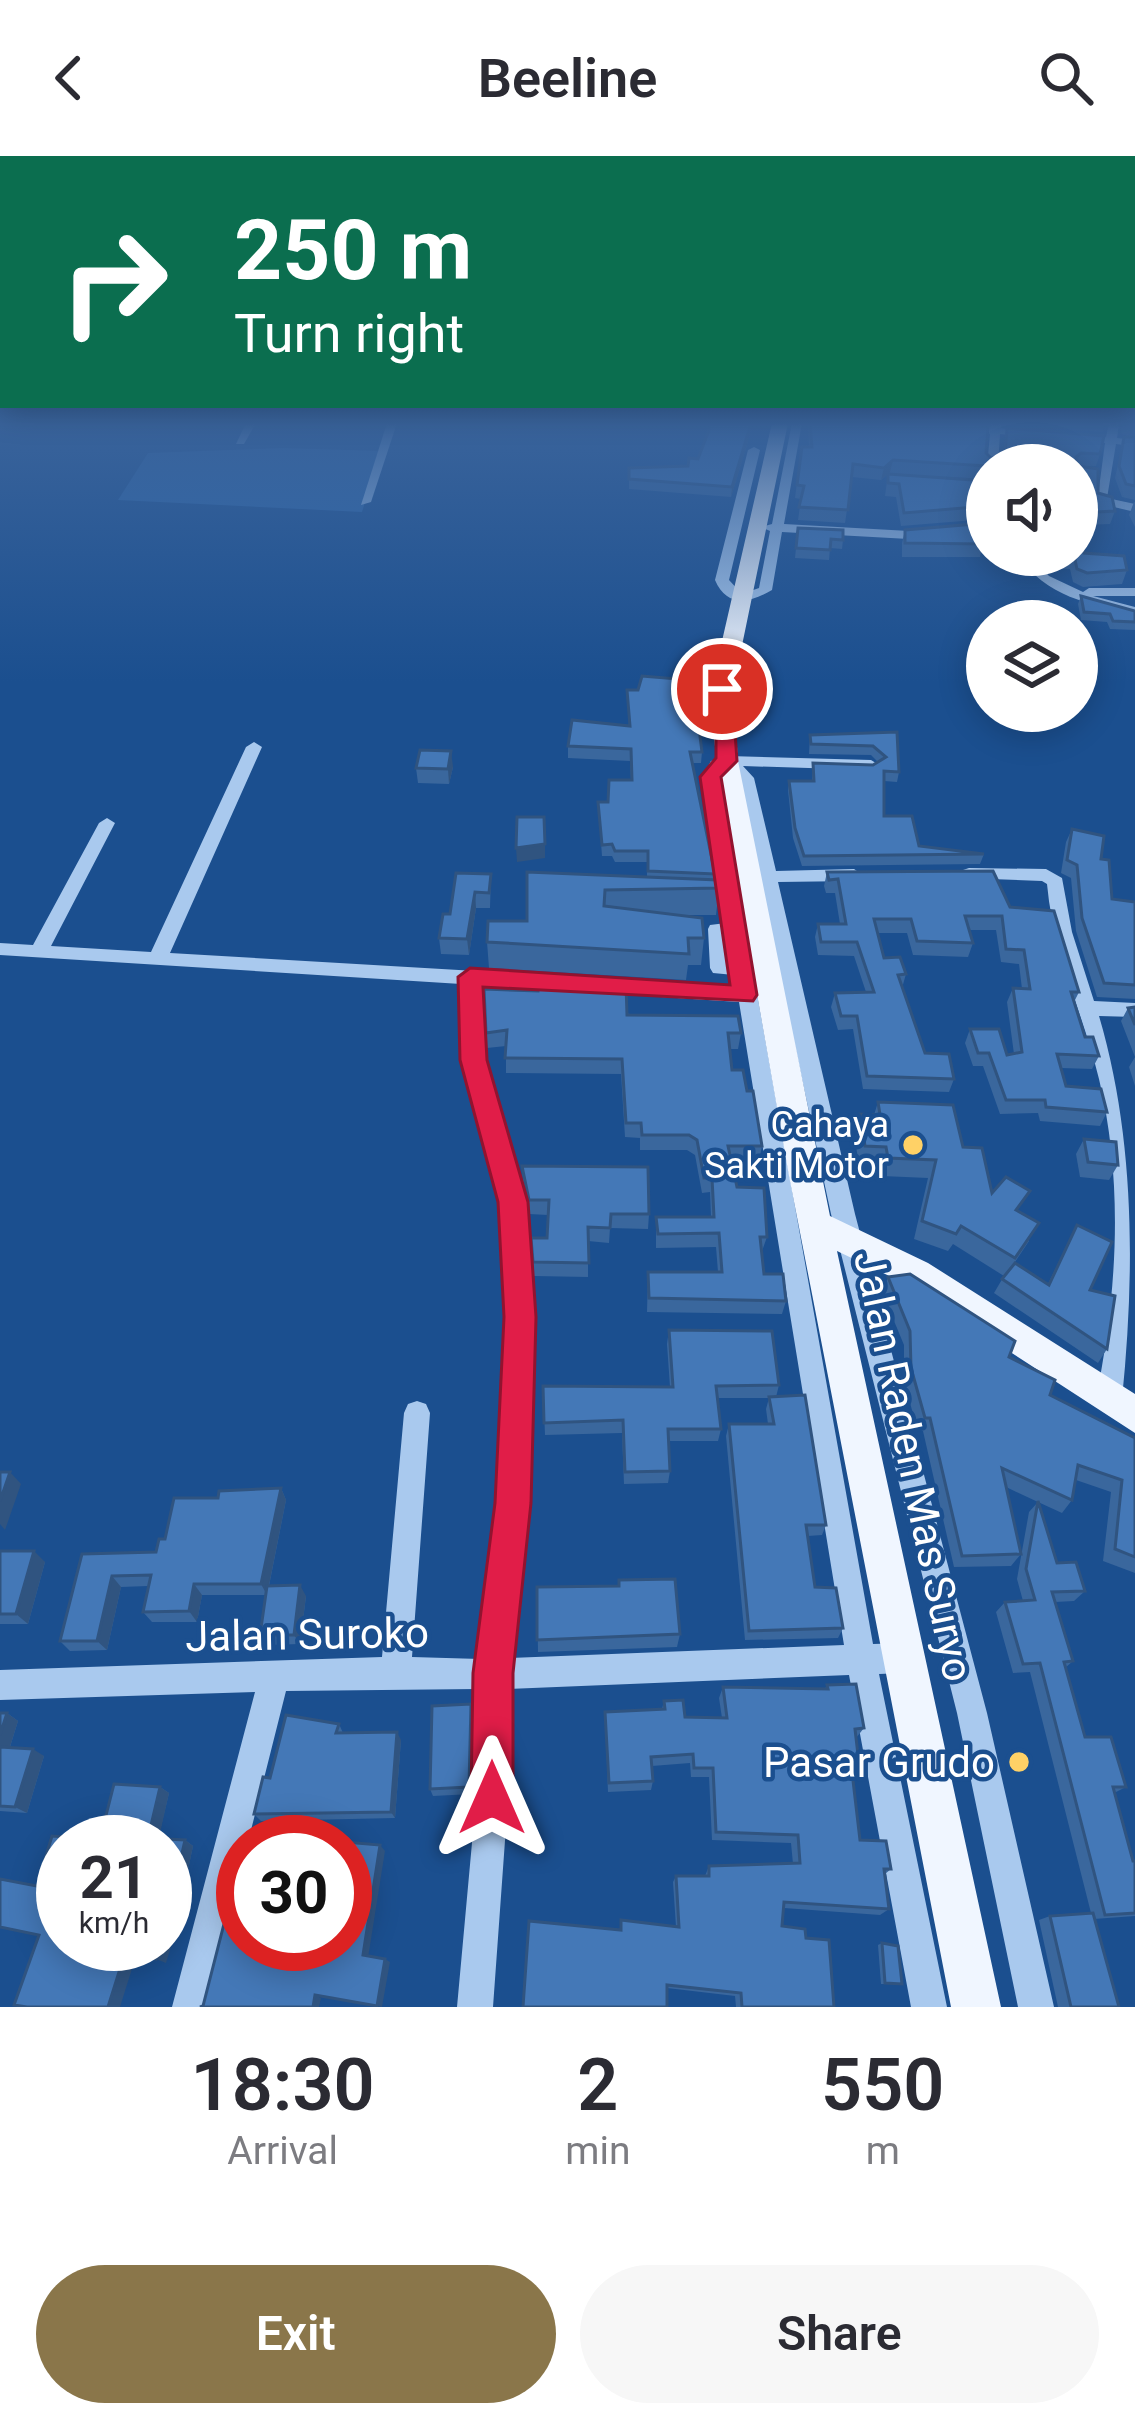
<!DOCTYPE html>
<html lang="en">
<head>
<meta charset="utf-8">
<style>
  body { margin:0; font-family:Roboto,sans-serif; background:#f7f7f7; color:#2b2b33; height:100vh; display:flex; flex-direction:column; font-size:45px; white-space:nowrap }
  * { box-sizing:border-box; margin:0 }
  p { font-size:39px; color:#7c7c81 }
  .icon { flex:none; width:66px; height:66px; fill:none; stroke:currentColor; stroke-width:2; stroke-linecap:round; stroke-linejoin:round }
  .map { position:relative; height:1851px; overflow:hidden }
  .details { display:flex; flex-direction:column; background:#fff; flex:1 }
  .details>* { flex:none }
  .hud { position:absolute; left:0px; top:0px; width:1137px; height:252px; box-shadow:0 6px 30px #0003; background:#0b6e4f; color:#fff; overflow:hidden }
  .tools { position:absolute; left:966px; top:288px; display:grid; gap:24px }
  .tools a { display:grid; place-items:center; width:132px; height:132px; border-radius:50%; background:#fff; box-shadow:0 6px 30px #0003; font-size:60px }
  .speed { position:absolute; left:36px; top:1659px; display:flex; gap:24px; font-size:60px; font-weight:700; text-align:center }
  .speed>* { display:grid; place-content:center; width:156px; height:156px; border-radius:50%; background:#fff; box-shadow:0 6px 30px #0003; line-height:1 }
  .speed small { font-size:30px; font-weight:400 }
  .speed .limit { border:18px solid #d22; background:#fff; color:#111 }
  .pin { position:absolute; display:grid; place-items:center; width:102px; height:102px; color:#fff; margin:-51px; border:6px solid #fff; border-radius:50%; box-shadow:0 3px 12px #0007 }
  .me { position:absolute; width:132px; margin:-66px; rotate:0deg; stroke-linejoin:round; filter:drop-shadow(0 0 9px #0008) }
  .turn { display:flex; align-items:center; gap:42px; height:252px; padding:0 36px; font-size:54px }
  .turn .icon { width:156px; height:156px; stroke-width:2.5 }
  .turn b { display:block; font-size:84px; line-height:102px }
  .eta { display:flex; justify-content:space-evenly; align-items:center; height:204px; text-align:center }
  .eta b { font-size:72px; font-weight:600; line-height:84px }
  .action { display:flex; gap:24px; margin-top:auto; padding:24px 36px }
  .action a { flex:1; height:138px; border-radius:72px; background:#8a764a; color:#fff; font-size:48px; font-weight:600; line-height:138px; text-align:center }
  .action a+a { background:#f7f7f7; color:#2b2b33 }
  header { display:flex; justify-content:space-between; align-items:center; height:156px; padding:0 36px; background:#fff; font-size:54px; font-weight:600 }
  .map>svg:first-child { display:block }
  .green { fill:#2e69ad }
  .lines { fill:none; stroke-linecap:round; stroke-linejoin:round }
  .minor { fill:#a9c9ee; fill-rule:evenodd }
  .major { fill:#f0f6ff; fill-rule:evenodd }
  .wall { fill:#3a679d }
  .shaded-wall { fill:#305480 }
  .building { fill:#4478b7; stroke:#305480; stroke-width:3 }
  .route { fill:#e11d48; stroke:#92132f; stroke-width:3 }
  .poi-dot { fill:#ffd166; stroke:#1b4f8f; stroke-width:4.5 }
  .labels { text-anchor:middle; stroke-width:9; stroke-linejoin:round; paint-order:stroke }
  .poi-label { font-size:36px; fill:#fff; stroke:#1b4f8f; text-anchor:end }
  .near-street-label { font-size:42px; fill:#fff; stroke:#1b4f8f }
  .near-poi-label { font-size:42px; fill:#fff; stroke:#1b4f8f; text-anchor:end }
</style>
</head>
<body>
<header><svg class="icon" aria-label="back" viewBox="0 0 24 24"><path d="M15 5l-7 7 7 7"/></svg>Beeline<svg class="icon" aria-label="search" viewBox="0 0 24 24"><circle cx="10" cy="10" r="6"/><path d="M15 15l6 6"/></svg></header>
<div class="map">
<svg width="1135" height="1851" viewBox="0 0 1135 1851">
  <rect width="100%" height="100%" fill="#1b4f8f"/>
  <polygon class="green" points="284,292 381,295 362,356 118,344 148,297"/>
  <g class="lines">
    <g class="minor">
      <polygon points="246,267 256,267 244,288 236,288"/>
      <polygon points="387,267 397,267 371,346 361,349"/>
      <path d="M792 267H802L784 368 927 376 933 380 927 384 782 376 772 434C750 447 727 452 715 424L748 294 754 291 760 294 729 424 742 438 759 432 770 375 761 371 772 368Z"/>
      <polygon points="991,267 1001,267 1001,272 1038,278 1033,281 1000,278 998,309 987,310 990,278 957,272 962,269 990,271"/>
      <polygon points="1109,267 1119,267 1117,282 1135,284 1135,290 1116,288 1107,342 1135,348 1135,356 1097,347 1105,287 1071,281 1076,278 1106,281"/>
      <path d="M1019 399H1031L1049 420 1083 436 1089 432H1135V440H1093L1135 451V459C1091 448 1044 441 1019 399Z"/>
      <polygon points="254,586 262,591 170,797 562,820 572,827 562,834 480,829 483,903 524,1046 532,1161 532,1261 510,1502 844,1489 739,846 599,837 589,830 599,823 736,832 734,819 713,817 710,812 708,773 710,769 726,767 702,621 711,605 728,600 871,604 879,609 871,614 743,610 754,622 776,715 854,713 863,719 854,725 778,726 855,1058 987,1557 1054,1851 1018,1851 957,1557 831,1058 760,727 750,721 758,716 738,623 725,611 718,621 744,767 753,773 746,779 751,807 761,809 764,814 754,821 873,1488 904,1487 915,1491 919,1502 915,1513 904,1517 879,1518 947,1851 911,1851 849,1519 508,1533 508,1643 493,1851 457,1851 476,1643 478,1533 286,1535 248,1686 243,1686 243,1708 208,1851 172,1851 255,1536 0,1544 0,1514 382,1501 404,1257 408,1248 417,1245 426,1248 430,1257 412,1501 480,1503 506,1261 508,1161 502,1046 463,903 461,828 0,799 0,787 33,789 99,667 107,662 115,667 51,790 151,796 246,591"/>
      <path d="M969 712 1046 713 1062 722 1072 776 1094 845 1135 847V861L1099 860C1135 982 1135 1115 1122 1243L1118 1252 1109 1255 1100 1252 1096 1243C1117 1137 1124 1029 1099 923 1083 857 1053 797 1047 728L1042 725 963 722V714Z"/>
    </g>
    <polygon class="major" points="772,267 788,267 733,533 738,605 830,1060 928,1107 1135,1238 1135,1277 904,1127 837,1095 1001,1851 951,1851 789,1020 716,605 711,533"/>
  </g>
  <g class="wall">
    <polygon points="707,267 751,267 750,279 731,341 629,333 629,312 688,310 698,303 708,277"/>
    <polygon points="808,267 962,267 991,302 1003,300 1007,272 1100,298 1096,310 1078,310 1098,337 1115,355 1110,368 1081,369 1084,397 1127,414 1122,428 1083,431 1073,426 1070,413 1048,412 1035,399 1077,399 1077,309 987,309 987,323 889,318 987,325 987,363 901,370 896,341 885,340 888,318 881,324 852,321 845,367 798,364 801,343 795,342 801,295 809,291"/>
    <polygon points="1004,267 1106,267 1102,276"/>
    <polygon points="1120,267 1135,267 1135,344 1122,341 1115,322 1124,281 1131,281 1122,278"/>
    <polygon points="1134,346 1135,346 1135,371 1129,359"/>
    <polygon points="987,367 987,396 981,396 980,401 902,401 902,387 905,374"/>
    <polygon points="798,372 843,384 842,393 830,392 829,404 795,402"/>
    <polygon points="1081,440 1135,455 1135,474 1110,473 1107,466 1081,464 1078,448"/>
    <polygon points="627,534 677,537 702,596 701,607 692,607 715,718 714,724 719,732 716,759 681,759 704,782 701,809 688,809 686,824 489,812 487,786 527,765 527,716 647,721 647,706 615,706 612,700 602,700 598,646 608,646 631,624 630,605 568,602 568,590 629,570"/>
    <polygon points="897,576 899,616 897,626 884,625 884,660 919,690 984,698 980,708 802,710 793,682 788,634 789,625 812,625 813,607 873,609 878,606 871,599 809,598 810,579"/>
    <polygon points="453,611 449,628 418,627 416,612"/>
    <polygon points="1072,673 1101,703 1112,743 1135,746 1135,843 1097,841 1076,775 1071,722 1061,717 1066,686"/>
    <polygon points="827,716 1010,751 1079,836 1074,846 1085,881 1099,900 1092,913 1061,912 1066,930 1107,956 1100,970 1040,965 1038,957 1000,958 983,910 973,910 965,887 970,873 1007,899 1014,898 1007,846 1013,832 1022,833 1019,808 1001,806 996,774 969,774 973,787 968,801 913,799 907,777 878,777 884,802 906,818 902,832 925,897 954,923 949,936 863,933 853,873 838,874 831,851 835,837 866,836 854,800 818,799 815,781 818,768 840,768 835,737 826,737 824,730"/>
    <polygon points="491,718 490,752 476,752 469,799 441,798 439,782"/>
    <polygon points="484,833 741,877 738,893 729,893 732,914 747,935 762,990 759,1005 732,1005 737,1031 767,1081 762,1095 764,1118 786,1145 782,1158 647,1156 648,1116 718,1116 716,1091 656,1092 656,1061 711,1061 710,1036 702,1037 695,999 687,994 640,994 640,982 625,981 621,918 506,917 506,890 487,892"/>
    <polygon points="1135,851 1135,930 1129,911 1135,901 1121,865 1128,852"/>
    <polygon points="878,946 963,991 992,1037 1019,1056 1029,1085 1011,1112 1048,1128 1077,1069 1090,1134 1107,1193 1098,1207 994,1137 1004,1120 953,1088 948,1095 914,1083 928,1022 882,1020 880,1009 859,1009 854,977 860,958 874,959"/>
    <polygon points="1084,983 1118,1009 1109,1024 1080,1021 1076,998"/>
    <polygon points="522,1010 649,1058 648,1073 610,1072 609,1087 588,1085 588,1121 534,1120 531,1082 547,1082 548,1059 529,1058 523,1025"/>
    <polygon points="888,1121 1009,1201 1050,1239 1135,1282 1135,1417 1103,1405 1111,1336 1076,1324 1072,1344 1062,1357 1038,1346 1057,1407 1085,1435 1074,1445 1055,1446 1073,1505 1065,1512 1085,1581 1126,1631 1114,1637 1133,1705 1135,1705 1135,1760 1094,1763 1119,1851 1058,1851 1039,1764 1050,1760 1091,1757 1030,1516 1013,1517 996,1456 1005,1446 1023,1445 1017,1423 1029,1356 1038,1346 1006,1331 1021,1398 1011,1410 954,1411 923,1275 918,1275 904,1226 904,1189 882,1136"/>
    <polygon points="669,1174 779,1229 776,1241 826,1369 822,1379 808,1380 815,1431 843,1472 838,1482 745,1484 726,1280 729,1268 768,1268 766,1253 769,1242 717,1242 721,1273 718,1285 668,1285 670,1315 668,1327 624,1328 622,1277 545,1279 543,1230 670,1231 667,1188"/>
    <polygon points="281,1332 286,1344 269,1430 306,1440 300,1488 267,1489 260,1479 266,1439 202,1439 197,1466 152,1466 143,1456 148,1430 121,1431 107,1494 70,1495 60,1485 82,1398 156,1396 165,1383 218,1342"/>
    <polygon points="0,1395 45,1406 28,1468 0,1468"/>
    <polygon points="537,1431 680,1478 677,1491 538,1496"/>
    <polygon points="827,1529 864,1572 856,1582 860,1616 853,1624 860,1684 891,1713 885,1718 889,1753 880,1759 784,1752 782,1770 806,1782 834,1851 736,1851 735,1840 667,1832 620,1774 621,1764 676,1771 673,1726 676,1720 705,1720 709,1710 793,1708 791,1687 712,1684 709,1621 691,1621 690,1607 652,1610 653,1625 651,1634 608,1636 605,1556 662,1553 664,1545 685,1561 722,1562 719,1542 723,1531 825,1533"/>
    <polygon points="471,1548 473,1556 472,1638 433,1640 430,1633"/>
    <polygon points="0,1557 7,1557 18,1565 10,1591 44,1600 27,1657 0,1655"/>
    <polygon points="339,1568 343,1577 401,1584 395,1662 261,1665 254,1658 270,1622"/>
    <polygon points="114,1628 160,1631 169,1637 158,1683 185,1684 193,1690 185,1728 165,1727 165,1686 63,1686 63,1722 53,1721 41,1716 52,1680 100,1683"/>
    <polygon points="882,1787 902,1828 881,1828 878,1789"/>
  </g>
  <g class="shaded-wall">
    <polygon points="751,270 750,279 731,341 732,331"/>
    <polygon points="893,304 890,316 881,324 884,312"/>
    <polygon points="451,595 453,611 449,628 448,613"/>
    <polygon points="545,688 545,702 517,706 516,692"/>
    <polygon points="475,736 476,752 469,799 467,783"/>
    <polygon points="10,1316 21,1328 5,1374 0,1368 0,1345"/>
    <polygon points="281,1332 286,1344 267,1439 261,1428"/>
    <polygon points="34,1395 45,1406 28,1468 16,1458"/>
    <polygon points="112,1420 121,1431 107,1494 97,1485"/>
    <polygon points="194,1428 202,1439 197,1466 189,1455"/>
    <polygon points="300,1429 306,1440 300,1488 294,1479"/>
    <polygon points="471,1548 473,1556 472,1638 469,1631"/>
    <polygon points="7,1557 18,1565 8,1597 0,1593 0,1579"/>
    <polygon points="397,1576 401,1584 395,1662 391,1656"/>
    <polygon points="33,1593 44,1600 27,1657 15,1651"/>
    <polygon points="160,1631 169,1637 158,1686 148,1682"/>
    <polygon points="185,1684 193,1690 185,1728 176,1724"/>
    <polygon points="380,1689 385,1695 368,1802 363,1799"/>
    <polygon points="171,1757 180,1761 166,1807 156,1803 161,1788 165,1788 165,1775"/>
    <polygon points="125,1797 136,1800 120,1851 108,1851"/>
    <polygon points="385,1803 390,1806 382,1851 377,1850"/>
    <polygon points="315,1839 321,1842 319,1851 313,1851"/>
  </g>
  <g class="building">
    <polygon points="708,267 751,267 732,331 629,323 629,312 688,310 689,302 698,303 709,274"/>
    <polygon points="810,267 962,267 988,270 986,297 991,302 1005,300 1007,272 1104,280 1100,298 1081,297 1076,301 1078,310 1098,313 1098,337 1112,341 1115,355 1079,357 1084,397 1124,400 1127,414 1087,417 1077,413 1074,399 1068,399 1077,399 1077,309 987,310 893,304 884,312 853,308 848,354 799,351 804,330 797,329 802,291 812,291"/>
    <polygon points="1124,281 1135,281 1135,330 1126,328 1119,310"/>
    <polygon points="888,318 987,325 987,350 904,357 899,328 888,327"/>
    <polygon points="987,367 987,383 981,383 983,388 905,387 905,374"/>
    <polygon points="798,372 843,374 843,384 831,383 830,394 796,392"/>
    <polygon points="1081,440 1135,455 1135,466 1113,465 1110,458 1084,456"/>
    <polygon points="642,520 678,523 675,537 683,537 691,572 699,572 702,596 690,596 715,718 648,715 648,695 615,695 612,688 602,689 598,646 608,646 609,624 632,624 631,593 568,590 572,564 630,570 627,534 638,534"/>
    <polygon points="897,576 899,616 884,615 884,660 912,660 919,690 984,698 804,700 795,672 789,625 814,625 813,607 873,609 886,601 873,590 811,588 810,579"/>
    <polygon points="420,594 451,595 448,613 416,612"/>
    <polygon points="517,661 544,661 545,688 516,692"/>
    <polygon points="1072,673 1104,680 1101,703 1109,704 1112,743 1135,746 1135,829 1104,827 1082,762 1077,709 1067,704"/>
    <polygon points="993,715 1010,751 1054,755 1079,836 1071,836 1085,881 1093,881 1099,900 1057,898 1066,930 1101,933 1107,956 1046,951 1045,944 1006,944 989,897 978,897 970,873 999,873 1007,899 1022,896 1013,832 1030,833 1024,794 1006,793 1002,760 965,760 973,787 917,785 911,763 874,763 884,802 900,801 906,818 898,819 925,897 949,898 954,923 867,920 857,860 841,860 835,837 874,836 857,786 821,786 818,768 846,768 838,723 829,724 827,716"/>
    <polygon points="527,716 718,724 719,732 605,734 604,750 702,762 704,782 688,782 689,798 487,786 488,765 527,765"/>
    <polygon points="456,717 491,718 489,737 475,736 467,783 439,782 443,758 450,758"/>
    <polygon points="539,822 626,828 627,859 738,860 741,877 728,877 732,914 743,914 747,935 753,935 762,990 728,990 737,1031 764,1032 767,1081 760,1081 764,1118 783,1118 786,1145 649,1142 648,1116 722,1116 719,1077 658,1078 656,1061 714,1061 712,1022 704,1022 697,984 689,979 642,979 641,967 626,967 622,903 505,902 507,874 486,877 484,833 538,835"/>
    <polygon points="1135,851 1135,869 1128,852"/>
    <polygon points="878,946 953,949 963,991 982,992 992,1037 1006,1021 1030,1035 1016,1054 1039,1067 1015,1102 961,1070 956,1078 922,1065 936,1004 888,1002 886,991 865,990 860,958 880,959"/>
    <polygon points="1084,983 1116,986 1118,1009 1088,1006"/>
    <polygon points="522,1010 648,1011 649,1058 611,1058 610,1072 588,1071 589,1107 533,1106 531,1082 547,1082 549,1044 529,1044"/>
    <polygon points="1077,1069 1112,1086 1090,1134 1115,1140 1107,1193 1002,1123 1015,1107 1049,1129"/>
    <polygon points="910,1118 1015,1185 1009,1201 1055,1224 1050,1239 1135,1282 1135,1401 1115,1393 1122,1324 1078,1309 1072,1344 1002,1312 1021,1398 962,1400 930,1262 925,1262 911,1212 910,1175 888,1121"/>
    <polygon points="669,1174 772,1175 779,1229 716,1230 721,1273 668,1273 670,1315 625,1316 623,1264 544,1267 543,1230 673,1231"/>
    <polygon points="805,1239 826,1369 806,1369 815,1431 836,1432 843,1472 749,1475 729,1268 774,1268 769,1241"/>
    <polygon points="0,1316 10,1316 0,1345"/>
    <polygon points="281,1332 261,1428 194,1428 189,1455 143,1456 151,1419 112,1420 97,1485 60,1485 82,1398 156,1396 159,1383 165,1383 174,1342 218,1342 219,1335"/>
    <polygon points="1038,1345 1057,1407 1076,1406 1085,1435 1052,1436 1073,1505 1064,1506 1085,1581 1111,1581 1126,1631 1113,1631 1133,1705 1135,1705 1135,1757 1105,1759 1040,1507 1023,1508 1005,1446 1035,1444 1026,1413"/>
    <polygon points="0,1395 34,1395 16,1458 0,1458"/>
    <polygon points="675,1423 680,1478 537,1484 537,1431 619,1430 619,1424"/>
    <polygon points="300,1429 294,1479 260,1479 267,1430"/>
    <polygon points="856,1528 864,1572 855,1573 860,1616 852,1616 860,1684 886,1685 891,1713 884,1713 889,1753 784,1746 782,1770 805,1773 806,1782 829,1784 834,1851 742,1851 741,1837 667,1829 667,1851 523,1851 529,1765 621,1774 621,1764 679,1771 676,1720 709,1720 709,1710 800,1707 798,1679 716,1676 713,1612 694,1612 693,1598 651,1601 653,1625 609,1627 605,1556 665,1553 664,1545 683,1544 685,1561 727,1562 723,1531 828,1533 827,1529"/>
    <polygon points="471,1548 469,1631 430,1633 432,1550"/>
    <polygon points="0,1557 7,1557 0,1579"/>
    <polygon points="286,1559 339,1568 336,1577 397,1576 391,1656 254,1658 263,1621 270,1622"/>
    <polygon points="0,1591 33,1593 15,1651 0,1650"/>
    <polygon points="114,1628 160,1631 148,1682 185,1684 176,1724 165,1723 165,1686 63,1686 63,1718 41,1716 52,1680 100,1683"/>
    <polygon points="260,1678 344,1686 258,1686"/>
    <polygon points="345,1686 380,1689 363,1799 385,1803 377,1850 315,1839 313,1851 200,1851 203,1850 225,1764 243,1768 243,1788 345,1788"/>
    <polygon points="0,1723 63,1735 63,1788 161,1788 156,1803 125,1797 108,1851 27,1851 14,1849 39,1779 0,1771"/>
    <polygon points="165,1756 171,1757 165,1775"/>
    <polygon points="1093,1757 1119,1851 1071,1851 1050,1760"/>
    <polygon points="882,1787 898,1790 902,1828 885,1827"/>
  </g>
  <linearGradient id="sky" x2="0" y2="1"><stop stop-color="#0f2b4f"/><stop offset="0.51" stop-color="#39639b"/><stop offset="1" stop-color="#39639b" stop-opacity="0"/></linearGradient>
  <rect width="1135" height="526" fill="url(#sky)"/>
  <polygon class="route" points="716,529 732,533 737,605 721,621 757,839 753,845 483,831 487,904 528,1046 536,1161 531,1347 513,1517 513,1642 507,1657 492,1663 477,1657 471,1642 473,1517 495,1347 504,1161 498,1046 460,904 458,821 470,812 730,829 700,621 716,602"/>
  <g class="poi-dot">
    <circle cx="913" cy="989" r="12"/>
    <circle cx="1019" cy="1606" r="12"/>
  </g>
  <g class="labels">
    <g class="poi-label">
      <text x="889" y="981">Cahaya<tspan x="889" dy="41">Sakti Motor</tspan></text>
    </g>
    <g class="near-street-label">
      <text transform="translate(914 1310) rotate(78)" y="15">Jalan Raden Mas Suryo</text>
      <text transform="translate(307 1478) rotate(-1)" y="15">Jalan Suroko</text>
    </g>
    <g class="near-poi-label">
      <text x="995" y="1621">Pasar Grudo</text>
    </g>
  </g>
</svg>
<div class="tools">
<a><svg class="icon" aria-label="sound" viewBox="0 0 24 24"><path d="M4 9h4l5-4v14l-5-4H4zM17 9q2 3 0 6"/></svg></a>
<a><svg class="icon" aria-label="layers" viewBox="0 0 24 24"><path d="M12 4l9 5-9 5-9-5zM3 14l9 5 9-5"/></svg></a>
</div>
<div class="speed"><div>21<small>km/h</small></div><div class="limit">30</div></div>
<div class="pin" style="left:722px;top:533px;background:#d93025"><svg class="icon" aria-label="arrive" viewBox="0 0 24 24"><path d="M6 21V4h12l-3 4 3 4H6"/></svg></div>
<svg class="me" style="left:492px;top:1642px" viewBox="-20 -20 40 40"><path d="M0-17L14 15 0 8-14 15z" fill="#e11d48" stroke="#fff" stroke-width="4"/></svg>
<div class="hud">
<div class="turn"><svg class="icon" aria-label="right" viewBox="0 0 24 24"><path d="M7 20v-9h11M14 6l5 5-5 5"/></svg><div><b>250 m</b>Turn right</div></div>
</div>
</div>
<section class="details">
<div class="eta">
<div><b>18:30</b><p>Arrival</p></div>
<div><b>2</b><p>min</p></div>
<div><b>550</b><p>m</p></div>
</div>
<div class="action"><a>Exit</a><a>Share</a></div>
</section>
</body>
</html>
